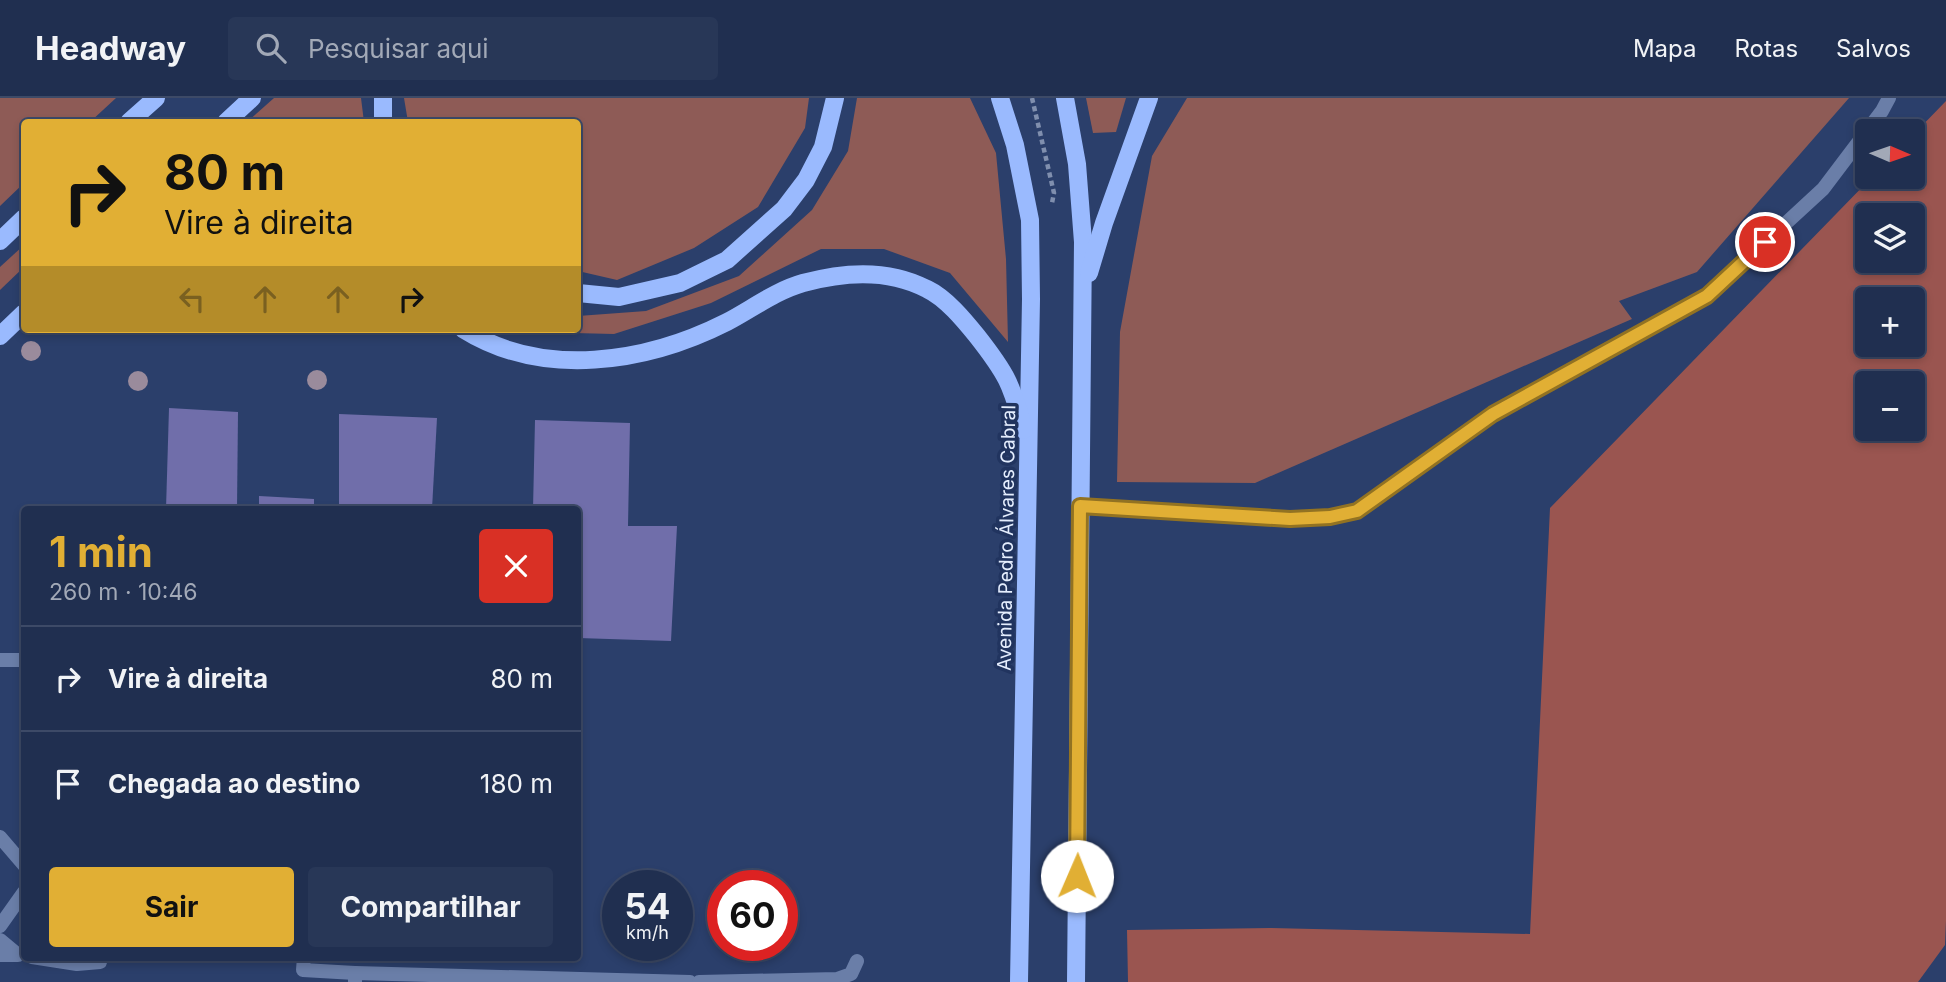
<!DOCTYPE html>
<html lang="pt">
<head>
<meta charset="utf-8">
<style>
  body { margin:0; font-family:Inter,sans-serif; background:#283757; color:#f1f3f6; height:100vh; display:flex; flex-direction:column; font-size:26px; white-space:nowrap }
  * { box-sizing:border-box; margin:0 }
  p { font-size:23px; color:#a2a9b7 }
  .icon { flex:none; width:38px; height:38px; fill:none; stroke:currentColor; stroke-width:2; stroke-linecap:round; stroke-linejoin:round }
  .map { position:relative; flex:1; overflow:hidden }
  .details { position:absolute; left:21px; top:408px; width:560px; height:455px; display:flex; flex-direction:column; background:#202f50; border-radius:7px; box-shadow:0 4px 10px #0003,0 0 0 2px #3d4a67 }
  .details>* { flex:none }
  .guide { position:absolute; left:21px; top:21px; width:560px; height:214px; border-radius:7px; box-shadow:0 4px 10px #0003,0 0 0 2px #3d4a67; background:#e1af34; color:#111; overflow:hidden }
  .needle { width:46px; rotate:92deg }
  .controls { position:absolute; left:1855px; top:21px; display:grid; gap:14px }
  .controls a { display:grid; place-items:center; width:70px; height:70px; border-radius:7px; background:#202f50; box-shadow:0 4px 10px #0003,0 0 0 2px #3d4a67; font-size:35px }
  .speed { position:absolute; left:602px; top:772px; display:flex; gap:14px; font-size:35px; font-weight:700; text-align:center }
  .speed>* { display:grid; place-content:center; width:91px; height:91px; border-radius:50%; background:#202f50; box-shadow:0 4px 10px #0003,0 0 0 2px #3d4a67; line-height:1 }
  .speed small { font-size:18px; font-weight:400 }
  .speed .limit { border:10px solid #d22; background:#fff; color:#111 }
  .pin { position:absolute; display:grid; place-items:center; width:60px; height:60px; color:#fff; margin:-30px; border:4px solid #fff; border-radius:50%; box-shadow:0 2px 7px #0007 }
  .me { position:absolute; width:77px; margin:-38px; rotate:1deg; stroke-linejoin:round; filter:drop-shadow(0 0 5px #0008) }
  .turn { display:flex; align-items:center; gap:24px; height:147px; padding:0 28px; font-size:32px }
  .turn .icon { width:91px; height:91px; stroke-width:2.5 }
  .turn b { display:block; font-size:49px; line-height:60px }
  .lanes { display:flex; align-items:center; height:66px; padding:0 28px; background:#0003; justify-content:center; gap:35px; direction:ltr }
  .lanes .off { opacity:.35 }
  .round { display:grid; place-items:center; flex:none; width:74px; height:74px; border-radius:7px; background:#283757 }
  .head { display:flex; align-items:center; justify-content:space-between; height:119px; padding:0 28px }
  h1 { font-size:42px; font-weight:700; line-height:52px; color:#e1af34 }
  .primary-button { display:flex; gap:14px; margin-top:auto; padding:14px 28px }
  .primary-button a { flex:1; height:80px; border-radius:7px; background:#e1af34; color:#111; font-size:28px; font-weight:700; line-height:80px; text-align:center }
  .primary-button a+a { background:#283757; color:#f1f3f6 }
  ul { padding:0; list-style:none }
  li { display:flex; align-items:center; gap:21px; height:105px; padding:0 28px; border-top:2px solid #3d4a67 }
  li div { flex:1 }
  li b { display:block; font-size:26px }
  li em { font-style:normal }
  header { display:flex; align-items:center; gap:42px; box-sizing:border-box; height:98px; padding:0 35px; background:#202f50; border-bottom:2px solid #3d4a67 }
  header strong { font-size:33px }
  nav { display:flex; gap:38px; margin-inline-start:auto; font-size:24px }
  .search { width:490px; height:63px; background:#283757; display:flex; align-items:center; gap:18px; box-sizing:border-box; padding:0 24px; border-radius:7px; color:#a2a9b7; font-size:26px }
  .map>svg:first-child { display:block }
  .green { fill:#8e5b56 }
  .forest { fill:#9a5550; fill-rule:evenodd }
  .building { fill:#706eaa }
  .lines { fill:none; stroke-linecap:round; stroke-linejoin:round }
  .path { stroke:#808fae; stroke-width:4.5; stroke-dasharray:5 3.5; stroke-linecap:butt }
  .lane { stroke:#6a7ea8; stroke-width:14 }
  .street { stroke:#6a7ea8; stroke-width:14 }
  .primary { stroke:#9abafe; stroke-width:18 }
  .tree { fill:#9a8b9c }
  .route-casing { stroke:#927222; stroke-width:18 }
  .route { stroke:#e1af34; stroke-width:12 }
  .labels { text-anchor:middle; stroke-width:7; stroke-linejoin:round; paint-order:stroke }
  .street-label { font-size:19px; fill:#e5eefe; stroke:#21345f }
</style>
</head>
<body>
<header>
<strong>Headway</strong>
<div class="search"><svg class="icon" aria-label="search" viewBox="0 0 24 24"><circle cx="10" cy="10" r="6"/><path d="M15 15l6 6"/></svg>Pesquisar aqui</div>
<nav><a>Mapa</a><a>Rotas</a><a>Salvos</a></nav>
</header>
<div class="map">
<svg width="1946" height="884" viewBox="0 0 1946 884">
  <rect width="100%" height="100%" fill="#2b3f6b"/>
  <g class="green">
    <polygon points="0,0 116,0 90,24 24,24 24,85 0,108"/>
    <polygon points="274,0 361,0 364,24 247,24"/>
    <polygon points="404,0 809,0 805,30 758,109 694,150 617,182 578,173 578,24 408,24"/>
    <polygon points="857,0 970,0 996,55 1006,161 1008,244 950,175 884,151 821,151 711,205 614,236 533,234 527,231 578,231 578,218 646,213 739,178 812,112 848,53"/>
    <polygon points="1086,0 1126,0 1116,34 1093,35"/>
    <polygon points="1187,0 1849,0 1697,174 1619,203 1632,221 1255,385 1117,384 1120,234 1152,58"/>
    <polygon points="24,147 24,169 0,192 0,169"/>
  </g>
  <path class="forest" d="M1946 3V823L1945 847 1918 884H1128L1127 832 1271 830 1530 836 1550 410 1872 79H1913V37ZM1867 117H1913V163H1867ZM1867 201H1913V247H1867ZM1867 285H1913V331H1867Z"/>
  <g class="building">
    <polygon points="169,310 238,314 237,411 166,411"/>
    <polygon points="339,316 437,320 432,411 339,411"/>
    <polygon points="535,322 630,325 628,428 677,428 671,543 578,540 578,411 533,411"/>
    <polygon points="259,398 314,401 314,411 259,411"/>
    <polygon points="457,406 513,409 513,411 457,411"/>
  </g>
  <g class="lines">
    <polyline class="path" points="1032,0 1054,95 1052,105"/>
    <g class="lane">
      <path d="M1193 415C1248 418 1303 426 1357 413L1493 316 1707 198 1823 91 1882 13 1889 0"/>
      <polyline points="0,562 24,562"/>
      <polyline points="0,739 24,767"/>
      <polyline points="0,828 24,794"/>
      <polyline points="0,842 18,857 0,857"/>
      <polyline points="32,859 77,866 100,864 101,859"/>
      <polyline points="304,859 303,872 355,875"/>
      <polyline points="355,884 355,875 690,884"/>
      <polyline points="699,884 837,881 851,876 857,863"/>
    </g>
    <polyline class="street" points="1080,408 1193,415"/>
    <g class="primary">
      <polyline points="383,0 383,24"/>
      <polyline points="1000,0 1015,47 1030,122 1031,201 1019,884"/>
      <polyline points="1065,0 1077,66 1083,144 1076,884"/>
      <polyline points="129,24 156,0"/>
      <polyline points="226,24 252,0"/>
      <polyline points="0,143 24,120"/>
      <polyline points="1089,175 1104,125 1149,0"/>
      <polyline points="578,195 619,199 680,185 727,162 784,111 806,82 823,49 835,0"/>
      <path d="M463 231C543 281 646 265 727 224 752 211 775 193 803 185 843 174 889 171 927 191 946 200 964 222 977 238 988 252 999 266 1007 282 1015 298 1019 316 1024 332"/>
      <polyline points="0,238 24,215"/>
    </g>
  </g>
  <g class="tree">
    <circle cx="31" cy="253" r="10"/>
    <circle cx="317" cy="282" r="10"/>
    <circle cx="138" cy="283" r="10"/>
  </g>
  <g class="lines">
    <defs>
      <polyline id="route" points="1077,778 1080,408 1290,421 1330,419 1357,413 1493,316 1707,198 1765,144"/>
    </defs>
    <use href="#route" class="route-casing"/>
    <use href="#route" class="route"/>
  </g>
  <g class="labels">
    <g class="street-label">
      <text transform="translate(1006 440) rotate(-89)" y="7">Avenida Pedro Álvares Cabral</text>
    </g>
  </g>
</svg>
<div class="controls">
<a><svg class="needle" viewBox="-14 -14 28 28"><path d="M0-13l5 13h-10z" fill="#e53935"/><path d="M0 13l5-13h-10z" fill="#a2a9b7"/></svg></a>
<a><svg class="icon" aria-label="layers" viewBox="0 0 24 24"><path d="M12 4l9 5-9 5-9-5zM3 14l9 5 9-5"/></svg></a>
<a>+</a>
<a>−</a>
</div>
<div class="speed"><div>54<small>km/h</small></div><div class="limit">60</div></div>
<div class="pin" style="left:1765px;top:144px;background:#d93025"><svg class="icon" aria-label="arrive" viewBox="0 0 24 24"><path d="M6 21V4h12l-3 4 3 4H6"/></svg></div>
<svg class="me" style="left:1077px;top:778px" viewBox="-20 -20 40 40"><circle r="19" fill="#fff"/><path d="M0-13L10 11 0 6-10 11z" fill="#e1af34"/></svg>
<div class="guide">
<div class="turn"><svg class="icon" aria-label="right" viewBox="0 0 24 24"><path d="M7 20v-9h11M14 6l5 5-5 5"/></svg><div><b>80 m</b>Vire à direita</div></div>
<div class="lanes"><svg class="icon off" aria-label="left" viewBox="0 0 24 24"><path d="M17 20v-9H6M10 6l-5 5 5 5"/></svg><svg class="icon off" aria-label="ahead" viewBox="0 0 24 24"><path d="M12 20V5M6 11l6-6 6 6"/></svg><svg class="icon off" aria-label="ahead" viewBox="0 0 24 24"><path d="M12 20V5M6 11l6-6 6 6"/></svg><svg class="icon" aria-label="right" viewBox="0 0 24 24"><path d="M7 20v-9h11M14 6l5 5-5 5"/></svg></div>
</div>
<section class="details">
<div class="head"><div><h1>1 min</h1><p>260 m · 10:46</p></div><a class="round" style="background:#d93025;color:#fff"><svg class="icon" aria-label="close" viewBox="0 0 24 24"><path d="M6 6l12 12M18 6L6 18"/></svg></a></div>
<ul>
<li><svg class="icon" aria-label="right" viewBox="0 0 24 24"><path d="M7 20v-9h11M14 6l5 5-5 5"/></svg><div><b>Vire à direita</b></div><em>80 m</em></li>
<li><svg class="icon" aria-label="arrive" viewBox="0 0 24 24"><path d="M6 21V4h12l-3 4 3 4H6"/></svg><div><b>Chegada ao destino</b></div><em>180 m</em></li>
</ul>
<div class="primary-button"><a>Sair</a><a>Compartilhar</a></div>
</section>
</div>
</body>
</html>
